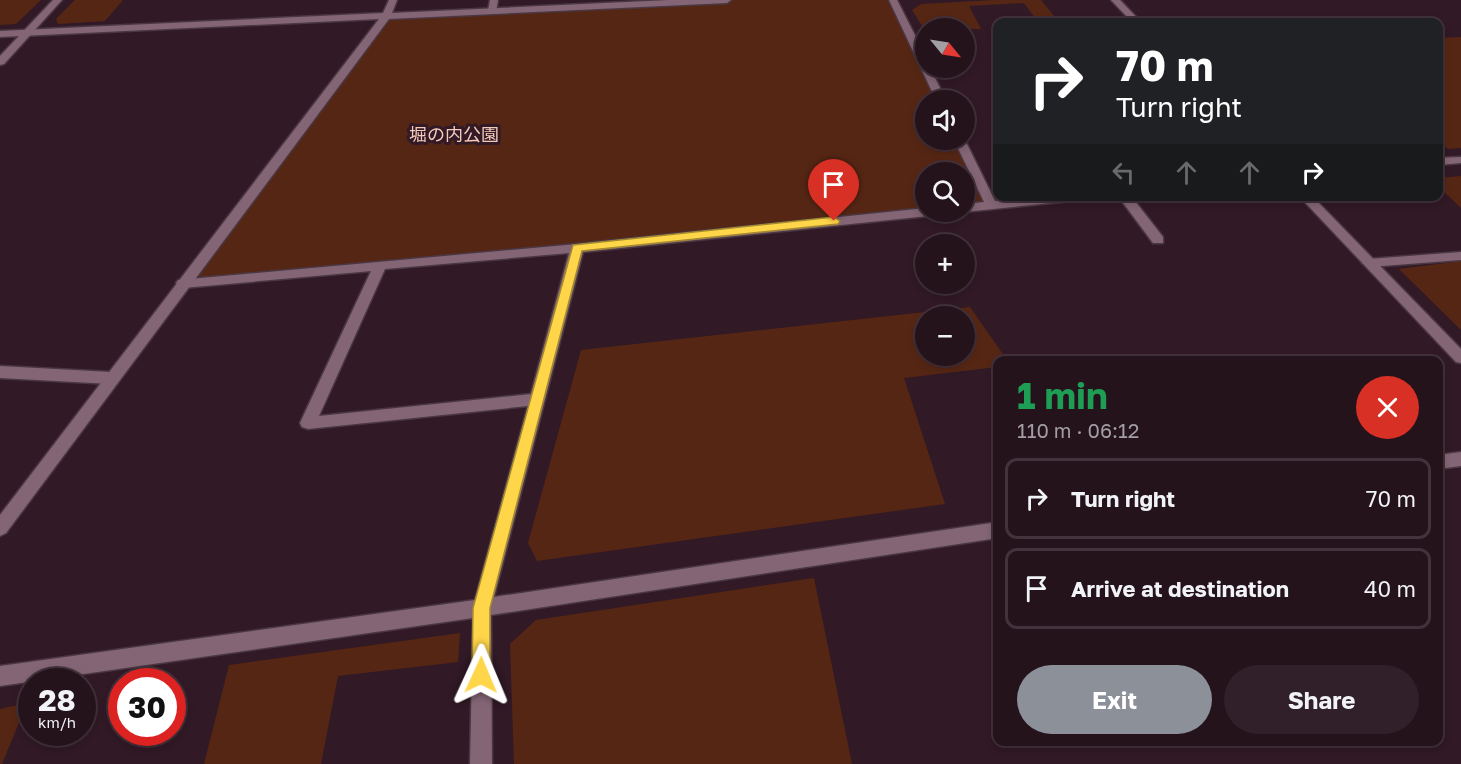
<!DOCTYPE html>
<html lang="en">
<head>
<meta charset="utf-8">
<style>
  body { margin:0; font-family:"Golos Text","Noto Sans JP",sans-serif; background:#312029; color:#f1f3f6; height:100vh; display:flex; flex-direction:column; font-size:22px; white-space:nowrap }
  * { box-sizing:border-box; margin:0 }
  p { font-size:20px; color:#a39ea3 }
  .icon { flex:none; width:33px; height:33px; fill:none; stroke:currentColor; stroke-width:2; stroke-linecap:round; stroke-linejoin:round }
  .map { position:relative; flex:1; overflow:hidden }
  .sheet { position:absolute; left:993px; top:356px; width:450px; height:390px; display:flex; flex-direction:column; background:#25131c; border-radius:12px; box-shadow:0 3px 9px #0003,0 0 0 2px #42323b }
  .sheet>* { flex:none }
  .banner { position:absolute; left:993px; top:18px; width:450px; height:183px; border-radius:12px; box-shadow:0 3px 9px #0003,0 0 0 2px #42323b; background:#202124; color:#fff; overflow:hidden }
  .needle { width:39px; rotate:120deg }
  .tools { position:absolute; left:915px; top:18px; display:grid; gap:12px }
  .tools a { display:grid; place-items:center; width:60px; height:60px; border-radius:50%; background:#25131c; box-shadow:0 3px 9px #0003,0 0 0 2px #42323b; font-size:30px }
  .speed { position:absolute; left:18px; top:668px; display:flex; gap:12px; font-size:30px; font-weight:700; text-align:center }
  .speed>* { display:grid; place-content:center; width:78px; height:78px; border-radius:50%; background:#25131c; box-shadow:0 3px 9px #0003,0 0 0 2px #42323b; line-height:1 }
  .speed small { font-size:15px; font-weight:400 }
  .speed .limit { border:9px solid #d22; background:#fff; color:#111 }
  .pin { position:absolute; display:grid; place-items:center; width:51px; height:51px; color:#fff; margin:-62px -26px; border-radius:50% 50% 50% 0; rotate:-45deg; box-shadow:0 0 6px #0007 }
  .pin .icon { rotate:45deg }
  .me { position:absolute; width:66px; margin:-33px; rotate:1deg; stroke-linejoin:round; filter:drop-shadow(0 0 4px #0008) }
  .turn { display:flex; align-items:center; gap:21px; height:126px; padding:0 24px; font-size:27px }
  .turn .icon { width:78px; height:78px; stroke-width:2.5 }
  .turn b { display:block; font-size:42px; line-height:51px }
  .lanes { display:flex; align-items:center; height:57px; padding:0 24px; background:#0003; justify-content:center; gap:30px; direction:ltr }
  .lanes .off { opacity:.35 }
  .round { display:grid; place-items:center; flex:none; width:63px; height:63px; border-radius:32px; background:#312029 }
  .overview { display:flex; align-items:center; justify-content:space-between; height:102px; padding:0 24px }
  h1 { font-size:36px; font-weight:700; line-height:45px; color:#1e9e55 }
  .cta { display:flex; gap:12px; margin-top:auto; padding:12px 24px }
  .cta a { flex:1; height:69px; border-radius:36px; background:#8c9099; color:#fff; font-size:24px; font-weight:700; line-height:69px; text-align:center }
  .cta a+a { background:#312029; color:#f1f3f6 }
  ul { padding:0; list-style:none }
  li { display:flex; align-items:center; gap:18px; height:81px; margin:0 12px 9px; padding:0 12px; border:3px solid #42323b; border-radius:12px }
  li div { flex:1 }
  li b { display:block; font-size:22px }
  li em { font-style:normal }
  .map>svg:first-child { display:block }
  .green { fill:#562614; fill-rule:evenodd }
  .lines { fill:none; stroke-linecap:round; stroke-linejoin:round }
  .service-casing { stroke:#4a3741; stroke-width:3 }
  .minor-casing { stroke:#4a3741; stroke-width:3 }
  .tertiary-casing { stroke:#4a3741; stroke-width:3 }
  .service { fill:#836575; fill-rule:evenodd }
  .minor { fill:#836575; fill-rule:evenodd }
  .tertiary { fill:#836575; fill-rule:evenodd }
  .route { fill:#ffd54a; stroke:#a68a30; stroke-width:1.5 }
  .labels { text-anchor:middle; stroke-width:6; stroke-linejoin:round; paint-order:stroke }
  .far-park-label { font-size:18px; fill:#f6cab9; stroke:#311926 }
</style>
</head>
<body>
<div class="map">
<svg width="1461" height="764" viewBox="0 0 1461 764">
  <rect width="100%" height="100%" fill="#311926"/>
  <g class="green">
    <polygon points="0,0 41,0 16,24 0,25"/>
    <polygon points="75,0 123,0 105,21 58,24 56,19"/>
    <polygon points="727,0 893,0 941,100 926,100 926,140 960,140 991,205 965,208 964,172 926,172 926,212 928,212 577,248 183,283 387,15"/>
    <polygon points="993,0 1041,0 1059,22 1038,22 1024,3 969,6 981,29 926,28 925,31 912,10 921,4"/>
    <polygon points="1461,37 1461,148 1448,149 1439,141 1439,38"/>
    <polygon points="1461,176 1461,208 1439,187 1438,178"/>
    <polygon points="1461,261 1461,330 1399,269"/>
    <path d="M970 307 1007 360H998L997 367 904 378 945 504 537 561 528 543 581 350ZM926 316H964V356H926Z"/>
    <polygon points="814,578 852,764 514,764 510,644 536,620"/>
    <polygon points="460,633 458,662 338,676 321,764 204,764 229,665"/>
    <polygon points="27,703 2,764 0,764 0,709"/>
  </g>
  <g class="lines">
    <defs>
      <g id="service">
        <polygon points="490,0 498,0 496,12 488,10"/>
        <polygon points="1118,196 1131,196 1163,237 1163,243 1153,243"/>
        <polygon points="1461,252 1461,260 1369,267 1362,263 1369,259"/>
        <polygon points="0,366 111,372 116,374 118,378 116,382 111,384 0,378"/>
      </g>
      <g id="minor">
        <polygon points="53,0 62,0 4,64 0,65 0,56"/>
        <polygon points="889,0 897,0 926,57 926,68 930,68 946,100 936,100"/>
        <polygon points="964,138 995,201 1039,196 1086,196 1080,200 964,212 963,212 964,204 984,202 954,140"/>
        <polygon points="1461,157 1461,163 1438,165 1438,158"/>
        <path d="M926 208V212H934L928 216 583 252 494 597 998 522V538L491 615 492 764H470L473 618 0 686V666L475 600 528 406 308 429 302 427 300 423 371 271 183 288 178 286 176 283 178 280 577 244ZM569 253 531 394 319 416 385 269Z"/>
        <polygon points="1461,452 1461,466 1438,469 1438,455"/>
      </g>
      <g id="tertiary">
        <polygon points="389,0 397,0 392,13 669,0 731,0 727,3 389,19 6,533 0,536 0,515 379,19 0,37 0,31 383,13"/>
        <polygon points="1111,0 1120,0 1141,22 1132,22"/>
        <polygon points="1299,196 1312,196 1461,349 1461,363 1456,362"/>
      </g>
    </defs>
    <use href="#service" class="service-casing"/>
    <use href="#minor" class="minor-casing"/>
    <use href="#tertiary" class="tertiary-casing"/>
    <use href="#service" class="service"/>
    <use href="#minor" class="minor"/>
    <use href="#tertiary" class="tertiary"/>
  </g>
  <polygon class="route" points="834,217 840,221 838,224 582,251 490,608 490,675 488,681 481,684 475,681 472,675 473,608 573,245"/>
  <g class="labels">
    <g class="far-park-label">
      <text x="454" y="141">堀の内公園</text>
    </g>
  </g>
</svg>
<div class="tools">
<a><svg class="needle" viewBox="-14 -14 28 28"><path d="M0-13l5 13h-10z" fill="#e53935"/><path d="M0 13l5-13h-10z" fill="#a39ea3"/></svg></a>
<a><svg class="icon" aria-label="sound" viewBox="0 0 24 24"><path d="M4 9h4l5-4v14l-5-4H4zM17 9q2 3 0 6"/></svg></a>
<a><svg class="icon" aria-label="search" viewBox="0 0 24 24"><circle cx="10" cy="10" r="6"/><path d="M15 15l6 6"/></svg></a>
<a>+</a>
<a>−</a>
</div>
<div class="speed"><div>28<small>km/h</small></div><div class="limit">30</div></div>
<div class="pin" style="left:834px;top:221px;background:#d93025"><svg class="icon" aria-label="arrive" viewBox="0 0 24 24"><path d="M6 21V4h12l-3 4 3 4H6"/></svg></div>
<svg class="me" style="left:481px;top:675px" viewBox="-20 -20 40 40"><path d="M0-17L14 15 0 8-14 15z" fill="#ffd54a" stroke="#fff" stroke-width="4"/></svg>
<div class="banner">
<div class="turn"><svg class="icon" aria-label="right" viewBox="0 0 24 24"><path d="M7 20v-9h11M14 6l5 5-5 5"/></svg><div><b>70 m</b>Turn right</div></div>
<div class="lanes"><svg class="icon off" aria-label="left" viewBox="0 0 24 24"><path d="M17 20v-9H6M10 6l-5 5 5 5"/></svg><svg class="icon off" aria-label="ahead" viewBox="0 0 24 24"><path d="M12 20V5M6 11l6-6 6 6"/></svg><svg class="icon off" aria-label="ahead" viewBox="0 0 24 24"><path d="M12 20V5M6 11l6-6 6 6"/></svg><svg class="icon" aria-label="right" viewBox="0 0 24 24"><path d="M7 20v-9h11M14 6l5 5-5 5"/></svg></div>
</div>
<section class="sheet">
<div class="overview"><div><h1>1 min</h1><p>110 m · 06:12</p></div><a class="round" style="background:#d93025;color:#fff"><svg class="icon" aria-label="close" viewBox="0 0 24 24"><path d="M6 6l12 12M18 6L6 18"/></svg></a></div>
<ul>
<li><svg class="icon" aria-label="right" viewBox="0 0 24 24"><path d="M7 20v-9h11M14 6l5 5-5 5"/></svg><div><b>Turn right</b></div><em>70 m</em></li>
<li><svg class="icon" aria-label="arrive" viewBox="0 0 24 24"><path d="M6 21V4h12l-3 4 3 4H6"/></svg><div><b>Arrive at destination</b></div><em>40 m</em></li>
</ul>
<div class="cta"><a>Exit</a><a>Share</a></div>
</section>
</div>
</body>
</html>
